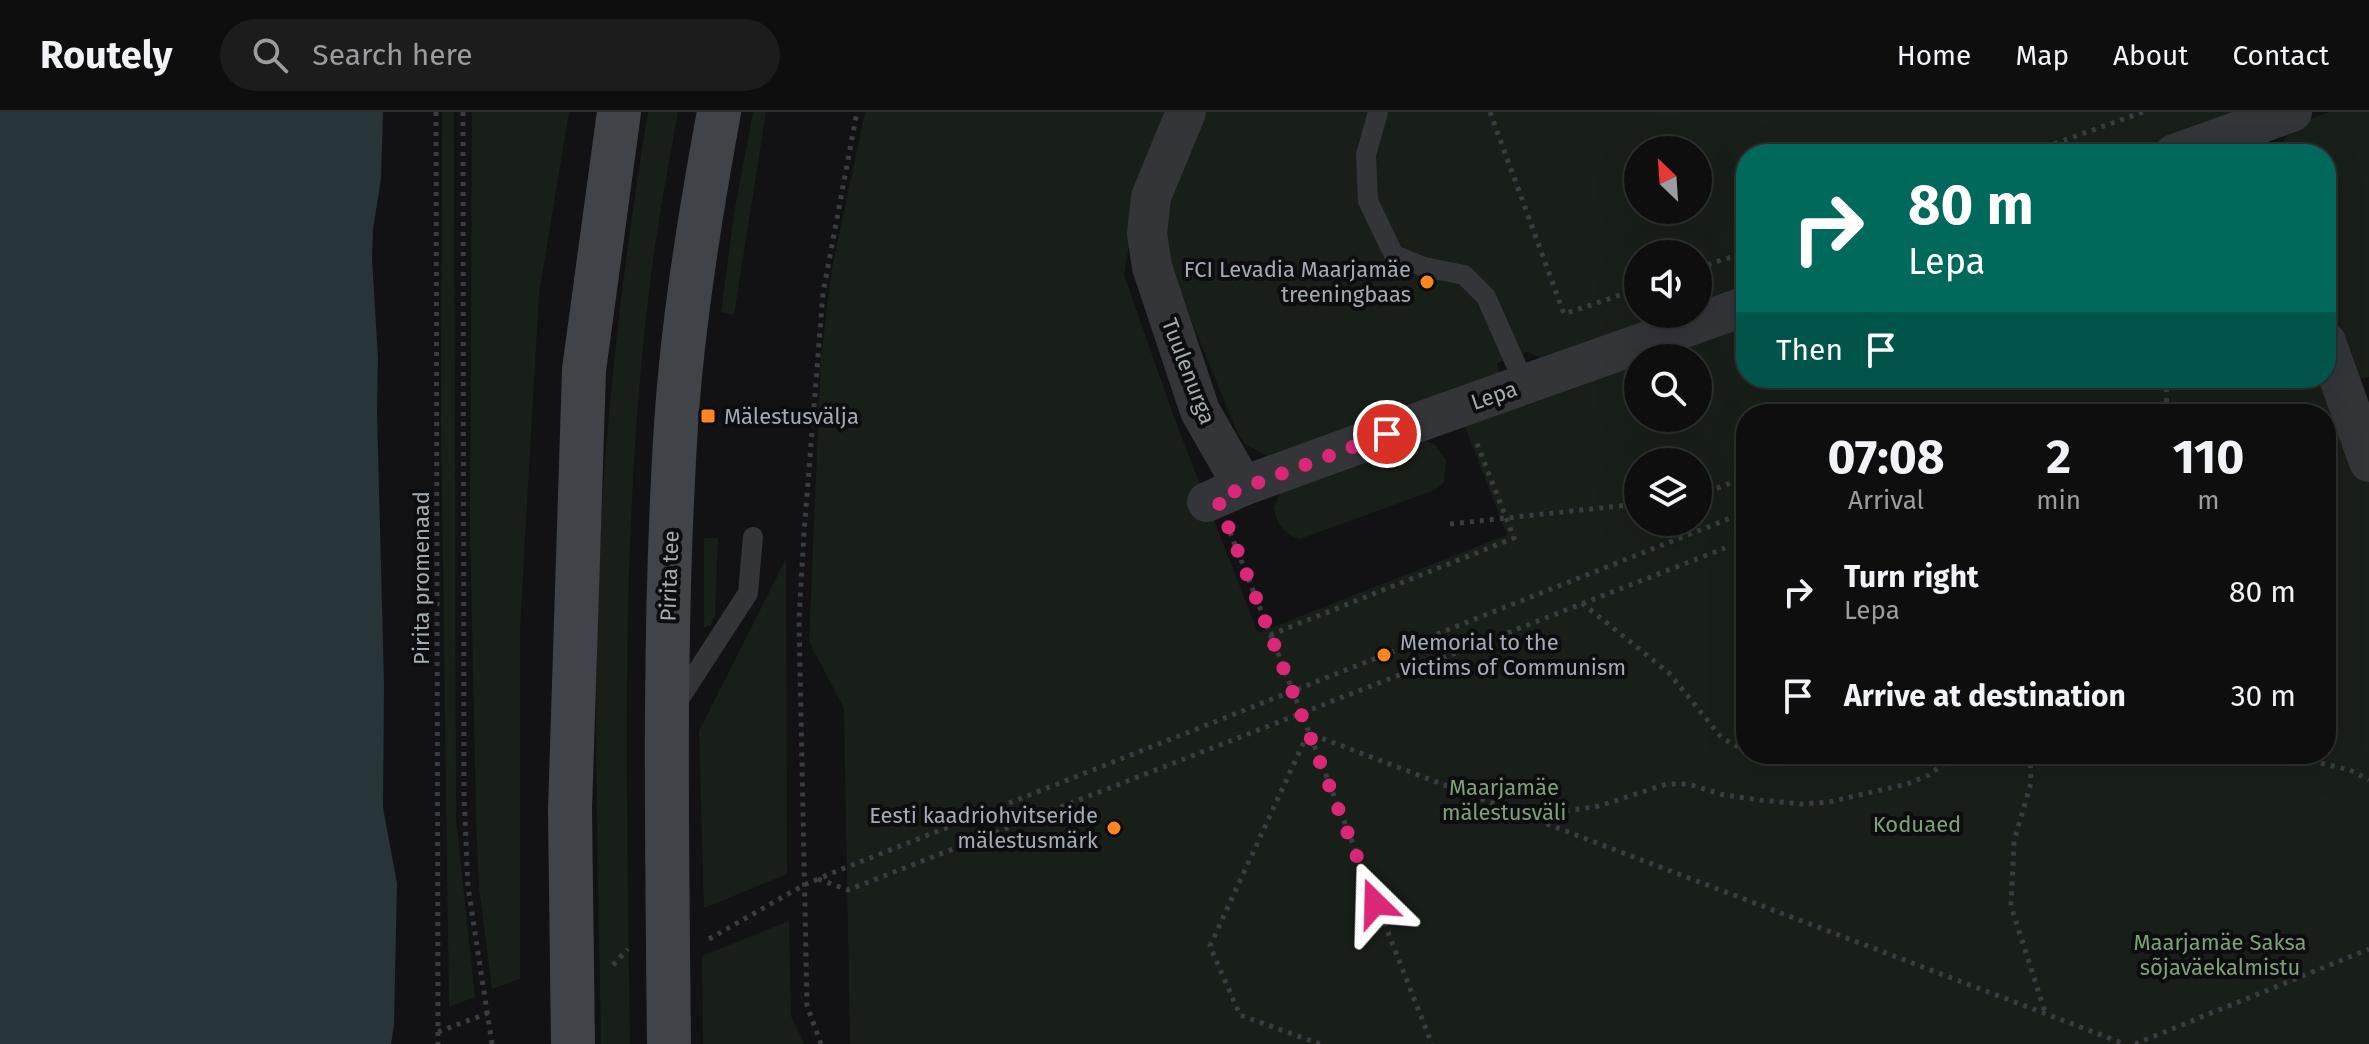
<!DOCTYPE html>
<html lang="en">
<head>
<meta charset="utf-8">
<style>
  body { margin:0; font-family:"Fira Sans",sans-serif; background:#1c1c1d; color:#f1f3f6; height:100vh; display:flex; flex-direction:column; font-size:30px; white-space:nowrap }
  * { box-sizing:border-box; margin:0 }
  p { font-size:26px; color:#9b9c9e }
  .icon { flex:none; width:44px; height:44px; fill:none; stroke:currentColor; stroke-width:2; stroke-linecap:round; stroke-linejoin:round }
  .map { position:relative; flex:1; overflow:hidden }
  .details { position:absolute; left:1736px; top:292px; width:600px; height:360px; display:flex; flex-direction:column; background:#0e0e0f; border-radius:32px; box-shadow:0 8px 32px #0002,0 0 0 2px #2e2e2f }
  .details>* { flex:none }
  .banner { position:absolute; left:1736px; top:32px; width:600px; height:244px; border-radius:32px; box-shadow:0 8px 32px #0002,0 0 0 2px #2e2e2f; background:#00695c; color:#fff; overflow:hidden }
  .needle { width:52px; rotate:335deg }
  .tools { position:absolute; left:1624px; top:24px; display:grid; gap:16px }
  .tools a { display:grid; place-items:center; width:88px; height:88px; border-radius:50%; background:#0e0e0f; box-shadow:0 8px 32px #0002,0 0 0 2px #2e2e2f; font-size:40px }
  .pin { position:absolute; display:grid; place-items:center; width:68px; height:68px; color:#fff; margin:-34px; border:4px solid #fff; border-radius:50%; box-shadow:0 2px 8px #0007 }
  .me { position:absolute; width:88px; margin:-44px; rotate:338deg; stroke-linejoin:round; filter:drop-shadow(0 0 6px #0008) }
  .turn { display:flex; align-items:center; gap:28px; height:168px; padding:0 40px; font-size:36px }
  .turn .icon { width:104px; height:104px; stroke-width:2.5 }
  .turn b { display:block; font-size:56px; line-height:68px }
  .then { display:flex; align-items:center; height:76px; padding:0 40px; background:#0003; gap:16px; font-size:30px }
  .eta { display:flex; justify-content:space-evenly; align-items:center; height:136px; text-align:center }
  .eta b { font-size:48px; font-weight:700; line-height:56px }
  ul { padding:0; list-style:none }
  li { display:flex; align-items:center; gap:24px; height:104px; padding:0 40px }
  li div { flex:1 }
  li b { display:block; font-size:30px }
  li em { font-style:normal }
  header { display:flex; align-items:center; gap:48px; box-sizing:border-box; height:112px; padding:0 40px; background:#0e0e0f; border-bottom:2px solid #2e2e2f }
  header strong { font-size:38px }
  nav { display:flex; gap:44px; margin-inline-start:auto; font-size:28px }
  .search { width:560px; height:72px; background:#1c1c1d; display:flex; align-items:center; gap:20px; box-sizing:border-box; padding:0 28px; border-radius:44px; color:#9b9c9e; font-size:30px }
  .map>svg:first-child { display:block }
  .green { fill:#181f18; fill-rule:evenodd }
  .water { fill:#273438 }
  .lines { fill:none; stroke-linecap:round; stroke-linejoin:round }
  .path { stroke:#393c40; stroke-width:5; stroke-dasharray:4 6; stroke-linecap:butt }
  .lane { stroke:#333539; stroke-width:20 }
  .street { stroke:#333539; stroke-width:40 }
  .secondary { stroke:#404449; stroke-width:44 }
  .route { stroke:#db2777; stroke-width:14; stroke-dasharray:0 25.2 }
  .poi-dot { fill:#fe851f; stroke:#0d0d0f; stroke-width:3 }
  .labels { text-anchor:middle; stroke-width:8; stroke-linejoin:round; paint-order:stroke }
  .poi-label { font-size:22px; fill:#a2acb5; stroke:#0d0d0f; text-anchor:end }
  .street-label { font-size:22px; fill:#a2acb5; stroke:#0d0d0f }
  .park-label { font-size:22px; fill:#7ea278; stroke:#0d0d0f }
</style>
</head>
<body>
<header>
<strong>Routely</strong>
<div class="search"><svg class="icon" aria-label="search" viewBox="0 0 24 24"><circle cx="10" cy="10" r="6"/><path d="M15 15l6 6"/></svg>Search here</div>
<nav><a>Home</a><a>Map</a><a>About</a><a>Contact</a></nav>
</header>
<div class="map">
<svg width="2369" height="932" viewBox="0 0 2369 932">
  <rect width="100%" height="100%" fill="#121214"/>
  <g class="green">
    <polygon points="442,0 454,0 456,707 475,885 449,895 441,313"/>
    <polygon points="472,0 569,0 539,181 520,516 520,867 492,877 479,776 476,708 470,412"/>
    <path d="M648 0H678C667 60 656 119 649 180 619 430 627 681 630 932H601C598 738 590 543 605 349 614 232 629 116 648 0Z"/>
    <polygon points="753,0 766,0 734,203 721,200 735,96"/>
    <path d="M865 0H1170L1129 133 1124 163 1175 308 1258 521 1507 423 1458 297 1746 194V266H2326L2369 350V932H850L844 596 809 530 821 245 832 156ZM1638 246H1698V306H1638ZM1746 302H2326V642H1746ZM1638 350H1698V410H1638Z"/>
    <path d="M1200 0H2250L2129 42H1746V179L1698 196V142H1638V202H1683L1550 250 1527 240 1497 251 1500 262 1268 344 1246 333 1237 320 1168 151 1165 104ZM1638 38H1698V98H1638Z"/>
    <path d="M2329 0H2369V265L2354 269 2326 194V42H2278C2284 16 2306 9 2329 0Z"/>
    <path d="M1426 329 1435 333 1446 349 1444 370 1435 378 1300 427C1285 423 1276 412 1274 396L1282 376Z"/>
    <polygon points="704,426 718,426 715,503 710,514 704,515"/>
    <polygon points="786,447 787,762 704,796 699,619"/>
    <polygon points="789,809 791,904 804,932 703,932 702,844"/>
  </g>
  <polygon class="water" points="0,0 383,0 381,67 373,117 372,147 378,246 377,299 384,572 383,696 397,771 394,913 391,932 0,932"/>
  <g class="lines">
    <g class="path">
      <polyline points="436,0 438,932"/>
      <polyline points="463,0 464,684 468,775 492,932"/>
      <polyline points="1490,0 1564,202 1638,177"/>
      <polyline points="2026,42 2143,0"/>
      <polyline points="1698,156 1746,140"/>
      <polyline points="2166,266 2167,302"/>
      <polyline points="1865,302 1888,299 1915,302"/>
      <polyline points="1698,383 1726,373 1746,361"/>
      <polyline points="1450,412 1638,392"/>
      <polyline points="1230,420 1432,932"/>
      <polyline points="1582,491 1669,561 1722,626 1746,639"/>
      <polyline points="1270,523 1514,426 1476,329"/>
      <polyline points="1759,642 1774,645 1797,642"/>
      <polyline points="2030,642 2031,671 2014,729 2011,794 2045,900"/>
      <polyline points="2282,642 2350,658 2369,668"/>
      <polyline points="1526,705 1599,694 1667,672 1689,672 1724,683 1760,688 1801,692 1829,690 1907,672 1929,663 1956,642"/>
      <polyline points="818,767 848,778 1725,436"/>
      <polyline points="709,827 804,773 837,759 1746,400"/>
      <polyline points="613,853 628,837"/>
      <polyline points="438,920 488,901"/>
      <polyline points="821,932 807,894 799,507 804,421 823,181 857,0"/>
      <polyline points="1320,932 1240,903 1210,834 1308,621 2125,932"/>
      <polyline points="2135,932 2369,837"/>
    </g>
    <g class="lane">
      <polyline points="1378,0 1366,43 1368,89 1394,143 1424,155 1464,163 1486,185 1525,273"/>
      <polyline points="676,592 748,481 753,425"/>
    </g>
    <g class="street">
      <polyline points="1186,0 1151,85 1147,122 1152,155 1200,299 1243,374"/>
      <polyline points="2174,42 2292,0"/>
      <polyline points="2326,230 2369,350"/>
      <polyline points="1207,390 1243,374 1444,301 1746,194"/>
    </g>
    <g class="secondary">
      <polyline points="573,932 570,698 584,258 619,0"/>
      <path d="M669 932C667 726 663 519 676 313 683 208 700 103 719 0"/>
    </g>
  </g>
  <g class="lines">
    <polyline class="route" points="1375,791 1217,386 1387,322"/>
  </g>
  <g class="poi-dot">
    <circle cx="1427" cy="170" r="8"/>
    <rect x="700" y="296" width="16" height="16" rx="4"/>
    <circle cx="1384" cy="543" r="8"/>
    <circle cx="1114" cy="716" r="8"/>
  </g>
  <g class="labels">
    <g class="poi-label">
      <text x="1411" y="165">FCI Levadia Maarjamäe<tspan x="1411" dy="25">treeningbaas</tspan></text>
      <text x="724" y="312" text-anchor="start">Mälestusvälja</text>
      <text x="1400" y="538" text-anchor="start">Memorial to the<tspan x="1400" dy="25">victims of Communism</tspan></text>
      <text x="1098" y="711">Eesti kaadriohvitseride<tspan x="1098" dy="25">mälestusmärk</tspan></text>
    </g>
    <g class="street-label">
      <text transform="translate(1189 259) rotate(69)" y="8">Tuulenurga</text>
      <text transform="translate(1494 283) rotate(-19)" y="8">Lepa</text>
      <text transform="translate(669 464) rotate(-88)" y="8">Pirita tee</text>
      <text transform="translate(421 466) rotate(-90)" y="8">Pirita promenaad</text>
    </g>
    <g class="park-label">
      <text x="1504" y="683">Maarjamäe<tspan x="1504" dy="25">mälestusväli</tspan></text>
      <text x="1917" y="720">Koduaed</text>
      <text x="2220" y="838">Maarjamäe Saksa<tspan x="2220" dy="25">sõjaväekalmistu</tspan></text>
    </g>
  </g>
</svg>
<div class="tools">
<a><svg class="needle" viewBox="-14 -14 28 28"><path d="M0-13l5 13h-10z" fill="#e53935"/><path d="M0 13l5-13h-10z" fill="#9b9c9e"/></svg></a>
<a><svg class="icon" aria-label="sound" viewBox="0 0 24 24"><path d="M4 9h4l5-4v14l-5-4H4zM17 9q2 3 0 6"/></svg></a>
<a><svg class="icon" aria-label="search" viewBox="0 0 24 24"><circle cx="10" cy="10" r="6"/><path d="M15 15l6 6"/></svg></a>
<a><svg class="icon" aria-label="layers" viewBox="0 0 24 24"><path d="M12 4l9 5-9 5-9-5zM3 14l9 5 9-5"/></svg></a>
</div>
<div class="pin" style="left:1387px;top:322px;background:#d93025"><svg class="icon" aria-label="arrive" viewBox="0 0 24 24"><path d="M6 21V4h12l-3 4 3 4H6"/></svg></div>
<svg class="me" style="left:1375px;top:791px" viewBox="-20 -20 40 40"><path d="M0-17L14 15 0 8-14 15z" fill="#db2777" stroke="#fff" stroke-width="4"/></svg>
<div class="banner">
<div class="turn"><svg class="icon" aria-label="right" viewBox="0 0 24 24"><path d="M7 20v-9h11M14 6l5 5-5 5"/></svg><div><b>80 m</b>Lepa</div></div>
<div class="then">Then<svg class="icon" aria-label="arrive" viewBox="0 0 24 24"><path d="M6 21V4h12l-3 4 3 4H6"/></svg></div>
</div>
<section class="details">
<div class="eta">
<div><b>07:08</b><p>Arrival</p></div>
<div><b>2</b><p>min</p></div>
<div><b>110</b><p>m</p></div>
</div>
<ul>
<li><svg class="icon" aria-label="right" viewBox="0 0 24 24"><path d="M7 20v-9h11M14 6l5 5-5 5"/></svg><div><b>Turn right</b><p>Lepa</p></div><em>80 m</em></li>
<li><svg class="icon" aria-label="arrive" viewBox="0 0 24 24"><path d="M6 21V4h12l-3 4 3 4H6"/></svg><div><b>Arrive at destination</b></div><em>30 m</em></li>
</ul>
</section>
</div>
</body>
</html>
